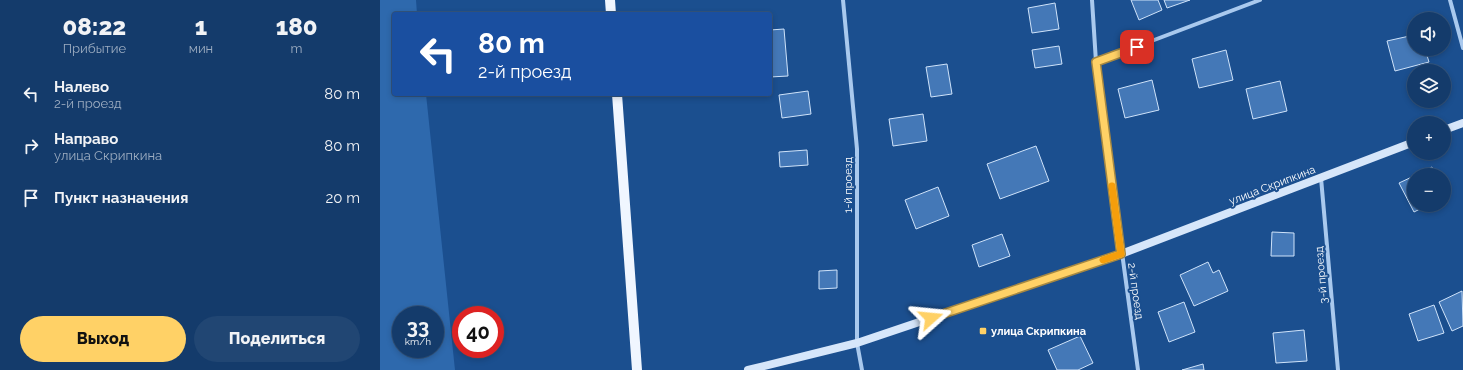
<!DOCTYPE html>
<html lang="ru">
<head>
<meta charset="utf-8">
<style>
  body { margin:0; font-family:Raleway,sans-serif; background:#214673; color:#f1f3f6; height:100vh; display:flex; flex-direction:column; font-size:15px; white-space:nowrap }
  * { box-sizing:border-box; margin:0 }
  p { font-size:13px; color:#9dadc1 }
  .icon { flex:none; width:22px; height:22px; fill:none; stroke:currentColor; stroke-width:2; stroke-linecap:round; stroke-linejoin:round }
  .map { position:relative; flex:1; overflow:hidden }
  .panel { display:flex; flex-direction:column; background:#143b6b; width:380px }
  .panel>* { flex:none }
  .top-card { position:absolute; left:12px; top:12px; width:380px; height:84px; border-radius:4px; box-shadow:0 2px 6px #0003,0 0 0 1px #33557e; background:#1a4fa0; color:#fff; overflow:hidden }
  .buttons { position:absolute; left:1027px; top:12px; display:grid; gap:8px }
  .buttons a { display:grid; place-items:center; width:44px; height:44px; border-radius:50%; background:#143b6b; box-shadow:0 2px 6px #0003,0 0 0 1px #33557e; font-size:20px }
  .speed { position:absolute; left:12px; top:306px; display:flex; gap:8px; font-size:20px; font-weight:700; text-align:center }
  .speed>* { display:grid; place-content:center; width:52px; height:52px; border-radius:50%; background:#143b6b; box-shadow:0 2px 6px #0003,0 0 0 1px #33557e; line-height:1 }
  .speed small { font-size:10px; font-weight:400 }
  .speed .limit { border:6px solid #d22; background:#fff; color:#111 }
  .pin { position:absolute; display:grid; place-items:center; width:34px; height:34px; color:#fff; margin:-17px; border-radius:8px; box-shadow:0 2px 6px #0006 }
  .me { position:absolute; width:44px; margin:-22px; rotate:72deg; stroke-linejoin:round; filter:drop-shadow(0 0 3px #0008) }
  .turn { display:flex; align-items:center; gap:14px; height:84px; padding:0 20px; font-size:18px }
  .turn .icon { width:52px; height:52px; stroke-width:2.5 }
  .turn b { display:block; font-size:28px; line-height:34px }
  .eta { display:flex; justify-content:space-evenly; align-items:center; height:68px; text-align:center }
  .eta b { font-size:24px; font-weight:800; line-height:28px }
  .primary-button { display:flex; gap:8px; margin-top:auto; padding:8px 20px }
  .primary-button a { flex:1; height:46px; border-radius:24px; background:#ffd166; color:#111; font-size:16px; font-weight:800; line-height:46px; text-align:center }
  .primary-button a+a { background:#214673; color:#f1f3f6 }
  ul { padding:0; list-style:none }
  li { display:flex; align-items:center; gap:12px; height:52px; padding:0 20px }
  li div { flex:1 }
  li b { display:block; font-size:15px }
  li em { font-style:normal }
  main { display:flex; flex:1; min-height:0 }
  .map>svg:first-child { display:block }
  .green { fill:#2e69ad; fill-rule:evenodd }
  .building { fill:#4478b7; stroke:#cfe3fa }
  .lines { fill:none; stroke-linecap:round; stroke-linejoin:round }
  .street { stroke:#a9c9ee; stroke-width:4 }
  .secondary { stroke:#d6e6fa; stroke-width:8 }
  .primary { stroke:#f0f6ff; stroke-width:10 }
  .route-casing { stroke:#a68842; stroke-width:10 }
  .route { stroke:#ffd166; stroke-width:7 }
  .slow { stroke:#f59e0b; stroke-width:7 }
  .poi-dot { fill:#ffd166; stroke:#1b4f8f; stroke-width:1.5 }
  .labels { text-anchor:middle; stroke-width:4; stroke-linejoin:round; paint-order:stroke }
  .street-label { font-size:11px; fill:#fff; stroke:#1b4f8f }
  .poi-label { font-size:11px; font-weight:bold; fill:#fff; stroke:#1b4f8f; text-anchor:start }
</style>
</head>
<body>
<main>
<section class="panel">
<div class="eta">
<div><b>08:22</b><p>Прибытие</p></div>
<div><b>1</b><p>мин</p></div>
<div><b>180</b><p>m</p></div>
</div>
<ul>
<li><svg class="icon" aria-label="left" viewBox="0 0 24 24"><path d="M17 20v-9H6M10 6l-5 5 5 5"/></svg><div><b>Налево</b><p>2-й проезд</p></div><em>80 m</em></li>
<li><svg class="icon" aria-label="right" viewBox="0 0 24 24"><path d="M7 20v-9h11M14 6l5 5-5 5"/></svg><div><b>Направо</b><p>улица Скрипкина</p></div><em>80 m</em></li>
<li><svg class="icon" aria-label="arrive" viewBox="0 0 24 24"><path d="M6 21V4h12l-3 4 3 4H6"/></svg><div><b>Пункт назначения</b></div><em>20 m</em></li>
</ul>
<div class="primary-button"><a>Выход</a><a>Поделиться</a></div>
</section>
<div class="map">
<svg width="1083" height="370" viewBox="0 0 1083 370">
  <rect width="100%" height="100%" fill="#1b4f8f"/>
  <path class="green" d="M0 0H36L37 14H14V94H46L75 370H0ZM21 315H55V349H21Z"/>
  <g class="building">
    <polygon points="751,0 778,0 782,10 759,20"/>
    <polygon points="784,0 810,0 787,8"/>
    <polygon points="675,3 679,29 652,33 648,8"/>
    <polygon points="404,29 408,76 390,77 390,30"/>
    <polygon points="1034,35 1034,49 1045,49 1049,62 1015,71 1007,41"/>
    <polygon points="679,46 682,64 655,68 652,50"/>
    <polygon points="846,50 853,80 819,88 812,59"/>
    <polygon points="567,64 572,94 551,97 546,67"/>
    <polygon points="772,80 779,110 745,118 738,89"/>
    <polygon points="900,81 907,111 873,119 866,89"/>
    <polygon points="428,91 431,114 402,118 399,95"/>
    <polygon points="543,114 547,141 513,146 509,119"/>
    <polygon points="656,146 669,181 620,199 607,164"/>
    <polygon points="427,150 428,165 400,167 399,152"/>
    <polygon points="1052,167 1056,175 1035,175"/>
    <polygon points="1034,176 1034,205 1048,205 1034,212 1019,183"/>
    <polygon points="558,187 569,216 536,229 525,200"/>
    <polygon points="892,232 914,233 914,256 891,256"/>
    <polygon points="622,234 630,256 599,267 592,245"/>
    <polygon points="828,262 833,273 839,270 848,291 814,306 800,275"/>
    <polygon points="457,270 457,288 439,289 439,271"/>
    <polygon points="1082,291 1083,326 1072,331 1059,302"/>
    <polygon points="804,302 815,332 789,342 778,312"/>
    <polygon points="1054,305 1064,333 1038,341 1029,314"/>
    <polygon points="924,330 927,361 896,363 893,333"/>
    <polygon points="700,336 713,363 698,370 677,370 668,350"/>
    <polygon points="823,364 824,370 802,370"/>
  </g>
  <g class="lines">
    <g class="street">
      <polyline points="463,0 477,149 477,343 482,370"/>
      <polyline points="712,0 716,62 758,370"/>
      <polyline points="1070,0 1083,48"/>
      <polyline points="716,62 880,0"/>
      <polyline points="941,178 958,370"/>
    </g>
    <g class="secondary">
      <polyline points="1064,130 1083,123"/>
      <polyline points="368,370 477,343 741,254 1034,142"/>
    </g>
    <g class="primary">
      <polyline points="230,0 231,14"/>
      <polyline points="237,94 257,370"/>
    </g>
  </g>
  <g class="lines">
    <defs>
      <polyline id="route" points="551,318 741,254 716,62 757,47"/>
    </defs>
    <use href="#route" class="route-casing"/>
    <use href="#route" class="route"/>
    <polyline class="slow" points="723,260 741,254 732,186"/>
  </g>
  <rect class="poi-dot" x="599" y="327" width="8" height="8" rx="2"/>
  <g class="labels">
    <g class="street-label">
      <text transform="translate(468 185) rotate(-90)" y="4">1-й проезд</text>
      <text transform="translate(892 185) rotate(-21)" y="4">улица Скрипкина</text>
      <text transform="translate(941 275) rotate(-95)" y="4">3-й проезд</text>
      <text transform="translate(756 291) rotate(82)" y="4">2-й проезд</text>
    </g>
    <g class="poi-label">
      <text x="611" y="335">улица Скрипкина</text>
    </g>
  </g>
</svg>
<div class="buttons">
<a><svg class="icon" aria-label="sound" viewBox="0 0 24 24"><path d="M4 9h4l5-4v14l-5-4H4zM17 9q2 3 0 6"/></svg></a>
<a><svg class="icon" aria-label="layers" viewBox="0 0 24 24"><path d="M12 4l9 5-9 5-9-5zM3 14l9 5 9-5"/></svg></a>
<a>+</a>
<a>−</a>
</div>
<div class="speed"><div>33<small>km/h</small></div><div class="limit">40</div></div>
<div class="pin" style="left:757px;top:47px;background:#d93025"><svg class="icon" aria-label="arrive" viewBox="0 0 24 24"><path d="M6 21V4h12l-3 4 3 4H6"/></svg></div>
<svg class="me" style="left:551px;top:318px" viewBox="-20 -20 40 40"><path d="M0-17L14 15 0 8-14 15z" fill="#ffd166" stroke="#fff" stroke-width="4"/></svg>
<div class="top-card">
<div class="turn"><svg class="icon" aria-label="left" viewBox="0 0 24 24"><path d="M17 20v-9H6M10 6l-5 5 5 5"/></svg><div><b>80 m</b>2-й проезд</div></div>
</div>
</div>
</main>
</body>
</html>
